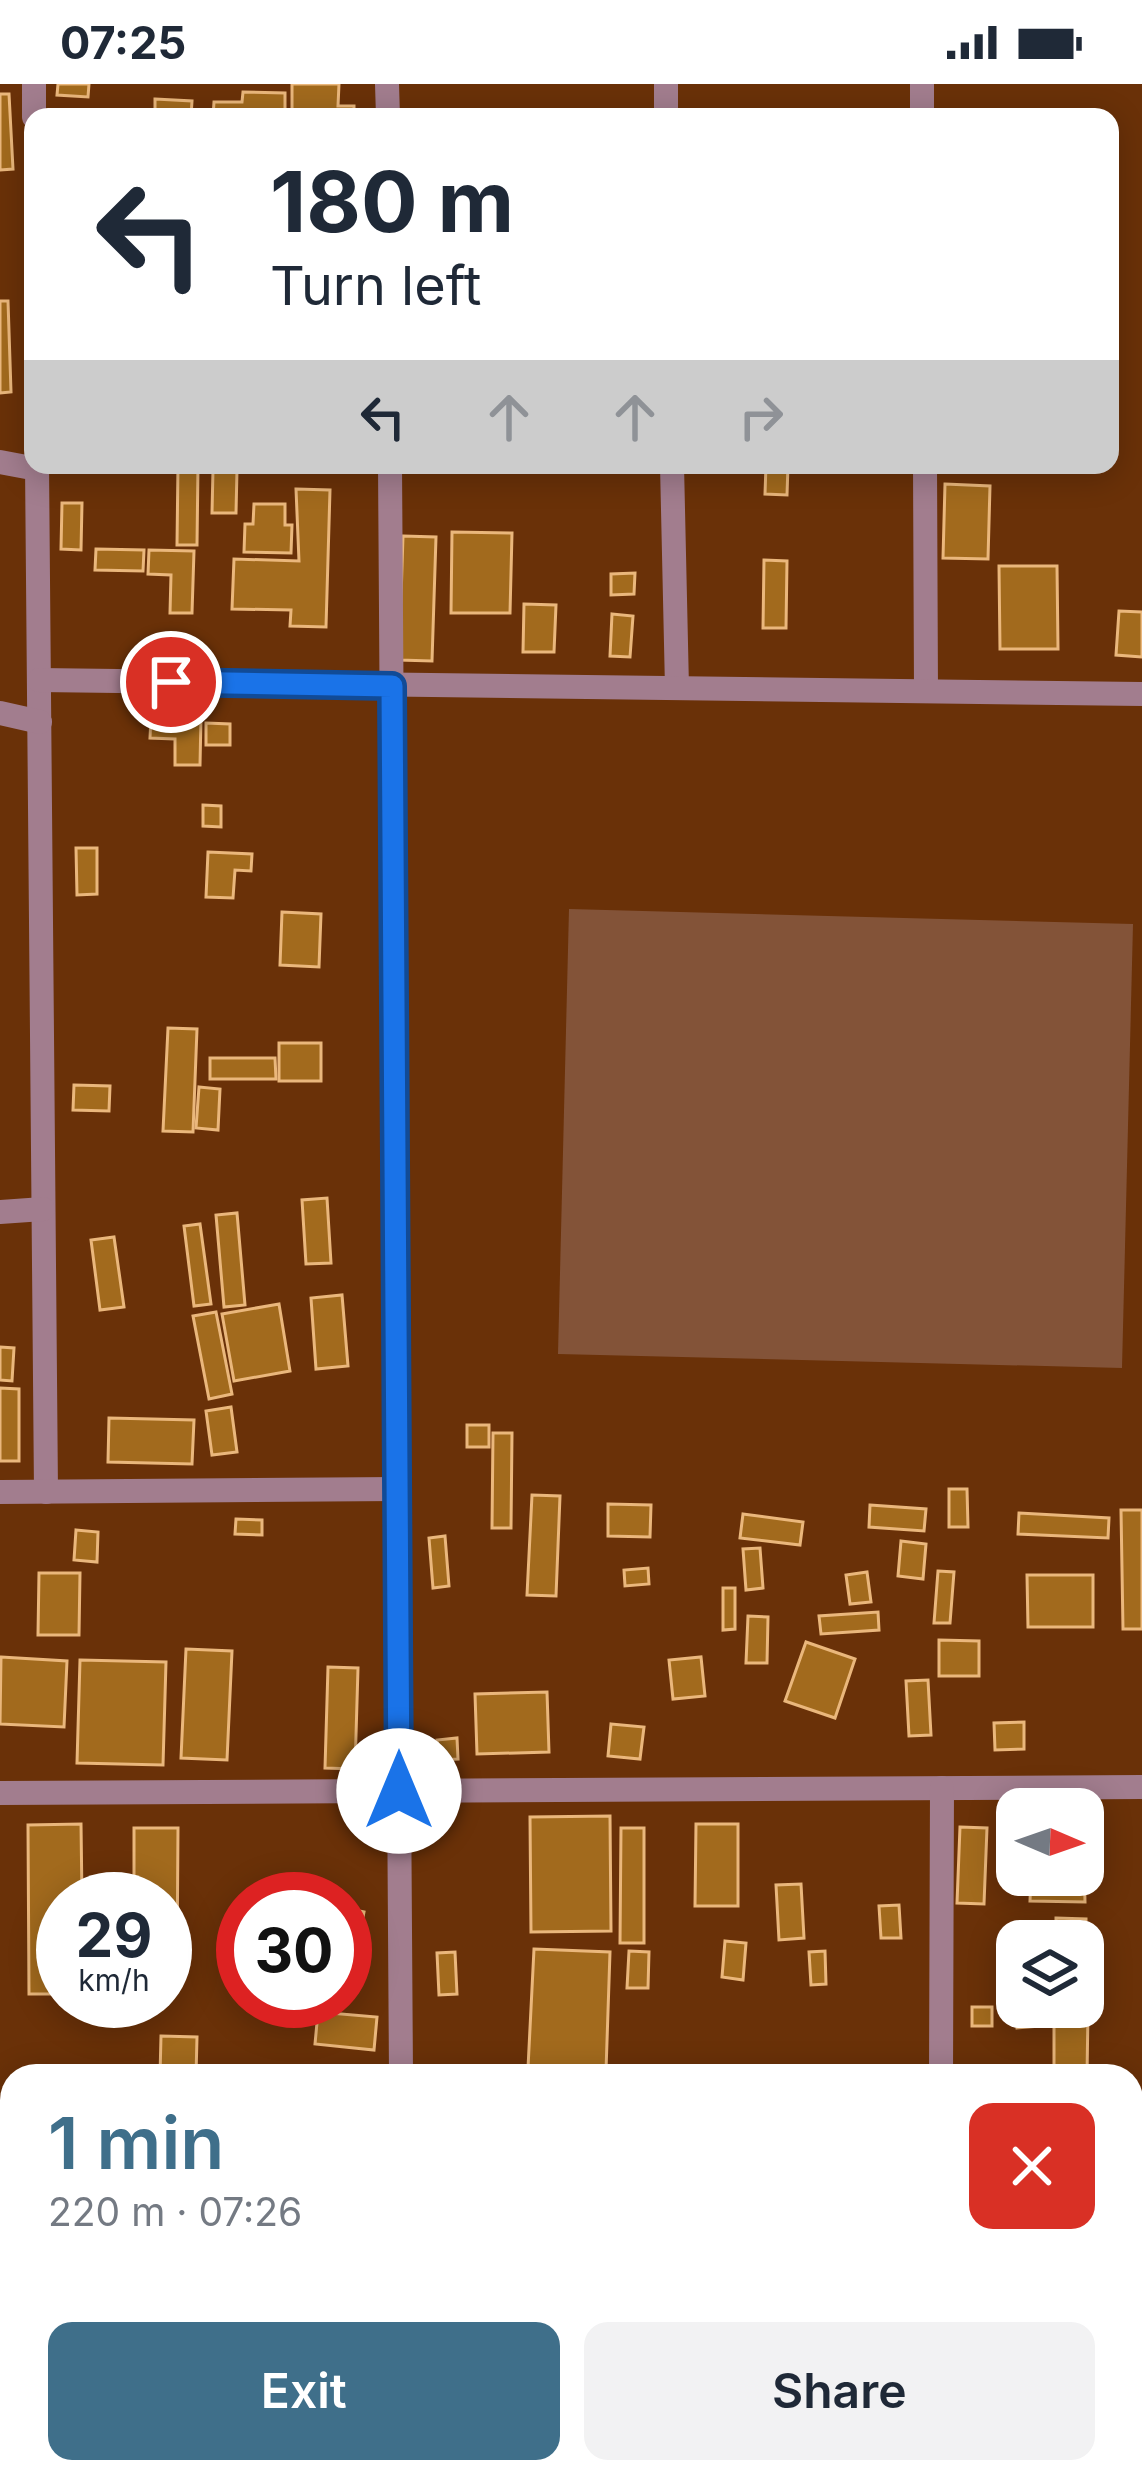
<!DOCTYPE html>
<html lang="en">
<head>
<meta charset="utf-8">
<style>
  body { margin:0; font-family:Inter,sans-serif; background:#f2f2f3; color:#1f2937; height:100vh; display:flex; flex-direction:column; font-size:45px; white-space:nowrap }
  * { box-sizing:border-box; margin:0 }
  p { font-size:39px; color:#747a83 }
  .icon { flex:none; width:66px; height:66px; fill:none; stroke:currentColor; stroke-width:2; stroke-linecap:round; stroke-linejoin:round }
  .map { position:relative; flex:1; overflow:hidden }
  .sheet { position:absolute; left:0px; top:1980px; width:1143px; height:420px; display:flex; flex-direction:column; background:#fff; border-radius:36px 36px 0 0; box-shadow:0 6px 30px #0003 }
  .sheet>* { flex:none }
  .guide { position:absolute; left:24px; top:24px; width:1095px; height:366px; border-radius:24px; box-shadow:0 6px 30px #0003; background:#fff; color:#1f2937; overflow:hidden }
  .needle { width:78px; rotate:92deg }
  .tools { position:absolute; left:996px; top:1704px; display:grid; gap:24px }
  .tools a { display:grid; place-items:center; width:108px; height:108px; border-radius:24px; background:#fff; box-shadow:0 6px 30px #0003; font-size:60px }
  .speed { position:absolute; left:36px; top:1788px; display:flex; gap:24px; font-size:60px; font-weight:700; text-align:center }
  .speed>* { display:grid; place-content:center; width:156px; height:156px; border-radius:50%; background:#fff; box-shadow:0 6px 30px #0003; line-height:1 }
  .speed small { font-size:30px; font-weight:400 }
  .speed .limit { border:18px solid #d22; background:#fff; color:#111 }
  .pin { position:absolute; display:grid; place-items:center; width:102px; height:102px; color:#fff; margin:-51px; border:6px solid #fff; border-radius:50%; box-shadow:0 3px 12px #0007 }
  .me { position:absolute; width:132px; margin:-66px; rotate:0deg; stroke-linejoin:round; filter:drop-shadow(0 0 9px #0008) }
  .turn { display:flex; align-items:center; gap:42px; height:252px; padding:0 48px; font-size:54px }
  .turn .icon { width:156px; height:156px; stroke-width:2.5 }
  .turn b { display:block; font-size:84px; line-height:102px }
  .lanes { display:flex; align-items:center; height:114px; padding:0 48px; background:#0003; justify-content:center; gap:60px; direction:ltr }
  .lanes .off { opacity:.35 }
  .round { display:grid; place-items:center; flex:none; width:126px; height:126px; border-radius:24px; background:#f2f2f3 }
  .summary { display:flex; align-items:center; justify-content:space-between; height:204px; padding:0 48px }
  h1 { font-size:72px; font-weight:600; line-height:90px; color:#3f6f8a }
  .cta { display:flex; gap:24px; margin-top:auto; padding:24px 48px }
  .cta a { flex:1; height:138px; border-radius:24px; background:#3f6f8a; color:#fff; font-size:48px; font-weight:600; line-height:138px; text-align:center }
  .cta a+a { background:#f2f2f3; color:#1f2937 }
  .status { display:flex; justify-content:space-between; align-items:center; height:84px; padding:0 60px; background:#fff; direction:ltr }
  .status svg { height:33px; fill:currentColor }
  .map>svg:first-child { display:block }
  .green { fill:#835338 }
  .building { fill:#a26a1d; stroke:#eab77c; stroke-width:3 }
  .lines { fill:none; stroke-linecap:round; stroke-linejoin:round }
  .minor { stroke:#a27d8e; stroke-width:24 }
  .route-casing { stroke:#114b97; stroke-width:30 }
  .route { stroke:#1a73e8; stroke-width:21 }
</style>
</head>
<body>
<div class="status"><b>07:25</b><svg viewBox="0 0 49 12"><path d="M0 12V9h3v3zM5 12V6h3v6zM10 12V3h3v9zM15 12V0h3v12zM26 1h20v11H26zM47 4h2v5h-2z"/></svg></div>
<div class="map">
<svg width="1142" height="2400" viewBox="0 0 1142 2400">
  <rect width="100%" height="100%" fill="#6a3108"/>
  <polygon class="green" points="569,825 1133,840 1122,1284 558,1270"/>
  <g class="building">
    <polygon points="58,0 89,0 88,13 57,11"/>
    <polygon points="292,0 339,0 338,22 354,22 354,33 292,33"/>
    <polygon points="243,8 285,9 285,33 213,33 214,18 242,18"/>
    <polygon points="0,10 9,10 13,85 0,86"/>
    <polygon points="155,15 192,17 191,33 155,33"/>
    <polygon points="0,217 8,217 11,308 0,309"/>
    <polygon points="178,381 198,381 197,461 177,461"/>
    <polygon points="766,381 788,381 787,411 765,410"/>
    <polygon points="213,386 237,386 236,429 212,429"/>
    <polygon points="945,400 990,402 988,475 943,474"/>
    <polygon points="296,405 330,406 326,543 290,542 291,526 232,525 234,475 299,477"/>
    <polygon points="62,419 82,419 81,466 61,465"/>
    <polygon points="254,420 285,420 285,441 292,441 291,469 244,468 245,440 253,440"/>
    <polygon points="452,448 512,449 510,529 451,529"/>
    <polygon points="403,452 436,453 432,577 399,576"/>
    <polygon points="96,465 144,466 143,487 95,486"/>
    <polygon points="149,466 194,467 192,529 170,529 171,491 148,490"/>
    <polygon points="764,476 787,477 786,544 763,544"/>
    <polygon points="999,482 1057,482 1058,565 1000,565"/>
    <polygon points="635,489 634,510 611,511 611,490"/>
    <polygon points="524,520 556,521 554,568 523,568"/>
    <polygon points="1119,527 1142,528 1142,573 1116,571"/>
    <polygon points="612,530 633,532 630,573 610,572"/>
    <polygon points="151,633 201,633 200,681 175,681 175,655 150,654"/>
    <polygon points="206,639 230,640 230,661 206,661"/>
    <polygon points="203,721 221,722 221,743 203,742"/>
    <polygon points="76,764 97,764 97,810 77,811"/>
    <polygon points="208,768 252,770 251,787 235,786 233,814 206,813"/>
    <polygon points="282,828 321,830 319,883 280,881"/>
    <polygon points="168,944 197,945 193,1048 163,1047"/>
    <rect x="279" y="959" width="42" height="38"/>
    <polygon points="210,974 275,974 276,995 210,995"/>
    <polygon points="74,1001 110,1002 109,1027 73,1026"/>
    <polygon points="199,1003 220,1005 218,1046 196,1044"/>
    <polygon points="327,1114 331,1179 306,1180 302,1116"/>
    <polygon points="237,1129 245,1221 224,1223 216,1131"/>
    <polygon points="200,1140 211,1220 194,1222 184,1142"/>
    <polygon points="114,1153 124,1223 100,1226 91,1156"/>
    <polygon points="342,1211 348,1282 316,1285 311,1214"/>
    <polygon points="279,1220 290,1287 234,1297 222,1230"/>
    <polygon points="216,1228 232,1310 209,1315 193,1232"/>
    <polygon points="0,1263 14,1264 12,1297 0,1296"/>
    <polygon points="0,1304 19,1305 19,1377 0,1377"/>
    <polygon points="231,1323 237,1368 212,1371 206,1327"/>
    <polygon points="109,1334 194,1336 192,1380 108,1378"/>
    <rect x="467" y="1341" width="22" height="22"/>
    <polygon points="493,1349 512,1349 511,1444 492,1444"/>
    <polygon points="949,1405 967,1405 968,1443 949,1443"/>
    <polygon points="532,1411 560,1412 556,1512 527,1511"/>
    <polygon points="608,1420 651,1421 650,1453 608,1452"/>
    <polygon points="870,1421 926,1425 924,1447 869,1443"/>
    <polygon points="1121,1426 1142,1426 1142,1545 1123,1545"/>
    <polygon points="1019,1429 1109,1434 1108,1454 1018,1450"/>
    <polygon points="743,1430 803,1438 800,1461 740,1454"/>
    <polygon points="236,1435 262,1436 262,1451 235,1450"/>
    <polygon points="76,1446 98,1448 97,1478 74,1476"/>
    <polygon points="445,1452 449,1502 433,1504 429,1454"/>
    <polygon points="901,1457 926,1460 923,1495 898,1492"/>
    <polygon points="760,1464 763,1504 746,1506 743,1465"/>
    <polygon points="648,1484 649,1500 625,1502 624,1486"/>
    <polygon points="938,1487 954,1488 950,1539 934,1539"/>
    <polygon points="867,1488 871,1518 850,1520 846,1491"/>
    <polygon points="39,1489 80,1489 79,1551 38,1551"/>
    <polygon points="1027,1491 1093,1491 1093,1543 1028,1543"/>
    <polygon points="723,1504 735,1504 735,1545 723,1546"/>
    <polygon points="878,1528 879,1546 821,1550 819,1532"/>
    <polygon points="748,1532 768,1533 767,1579 746,1579"/>
    <polygon points="939,1556 979,1557 979,1592 939,1592"/>
    <polygon points="806,1558 855,1575 835,1634 785,1617"/>
    <polygon points="186,1565 232,1567 227,1676 181,1674"/>
    <polygon points="1,1573 67,1577 64,1643 0,1640"/>
    <polygon points="701,1573 705,1612 673,1615 669,1576"/>
    <polygon points="80,1576 166,1578 163,1681 77,1679"/>
    <polygon points="328,1583 358,1584 355,1685 325,1684"/>
    <polygon points="928,1596 931,1651 909,1652 906,1597"/>
    <polygon points="547,1608 549,1668 477,1670 475,1610"/>
    <polygon points="1024,1638 1024,1665 995,1666 994,1639"/>
    <polygon points="611,1640 644,1643 640,1675 608,1672"/>
    <polygon points="457,1654 458,1675 439,1676 437,1656"/>
    <polygon points="1083,1731 1085,1818 1030,1817 1031,1791 1083,1791"/>
    <polygon points="610,1732 611,1847 531,1848 530,1733"/>
    <polygon points="81,1740 82,1815 63,1815 63,1910 29,1910 28,1741"/>
    <polygon points="696,1740 738,1740 738,1822 695,1822"/>
    <polygon points="960,1743 987,1744 984,1820 957,1819"/>
    <polygon points="134,1744 178,1744 177,1882 165,1882 165,1815 134,1815"/>
    <polygon points="621,1744 644,1744 644,1859 620,1859"/>
    <polygon points="801,1800 804,1854 779,1856 776,1801"/>
    <polygon points="899,1821 901,1854 881,1854 879,1822"/>
    <polygon points="345,1824 364,1828 359,1854 345,1851"/>
    <polygon points="1056,1834 1086,1835 1085,1917 1083,1857 1056,1857"/>
    <polygon points="725,1857 746,1859 743,1896 722,1893"/>
    <polygon points="534,1865 610,1868 606,1987 528,1984"/>
    <polygon points="629,1867 649,1868 648,1904 627,1904"/>
    <polygon points="825,1867 826,1900 811,1901 809,1868"/>
    <polygon points="455,1868 457,1910 439,1911 437,1869"/>
    <polygon points="1016,1921 1040,1923 1042,1942 1017,1944"/>
    <rect x="972" y="1923" width="20" height="19"/>
    <polygon points="1054,1927 1088,1927 1087,1992 1054,1992"/>
    <polygon points="318,1928 377,1933 374,1966 315,1960"/>
    <polygon points="161,1952 197,1953 196,1992 160,1992"/>
    <polygon points="1142,2023 1142,2107 1131,2107 1131,2024"/>
    <polygon points="1131,2123 1142,2124 1142,2194 1131,2193"/>
    <polygon points="18,2388 134,2388 133,2395"/>
    <rect x="203" y="2388" width="49" height="12"/>
    <polygon points="677,2390 678,2400 635,2400 635,2392"/>
  </g>
  <g class="lines">
    <g class="minor">
      <polyline points="34,0 34,33"/>
      <polyline points="387,0 388,33"/>
      <polyline points="666,0 666,33"/>
      <polyline points="922,0 922,33"/>
      <polyline points="0,378 37,385"/>
      <polyline points="37,381 46,1408"/>
      <polyline points="390,381 401,1992"/>
      <polyline points="672,381 677,604"/>
      <polyline points="925,381 926,607"/>
      <polyline points="39,596 1142,610"/>
      <polyline points="0,629 40,638"/>
      <polyline points="0,1128 43,1125"/>
      <polyline points="0,1408 397,1405"/>
      <polyline points="0,1709 1142,1703"/>
      <polyline points="941,1992 942,1704"/>
      <polyline points="1131,2320 1142,2320"/>
      <polyline points="404,2388 404,2400"/>
    </g>
  </g>
  <g class="lines">
    <defs>
      <polyline id="route" points="171,598 392,602 399,1707"/>
    </defs>
    <use href="#route" class="route-casing"/>
    <use href="#route" class="route"/>
  </g>
</svg>
<div class="tools">
<a><svg class="needle" viewBox="-14 -14 28 28"><path d="M0-13l5 13h-10z" fill="#e53935"/><path d="M0 13l5-13h-10z" fill="#747a83"/></svg></a>
<a><svg class="icon" aria-label="layers" viewBox="0 0 24 24"><path d="M12 4l9 5-9 5-9-5zM3 14l9 5 9-5"/></svg></a>
</div>
<div class="speed"><div>29<small>km/h</small></div><div class="limit">30</div></div>
<div class="pin" style="left:171px;top:598px;background:#d93025"><svg class="icon" aria-label="arrive" viewBox="0 0 24 24"><path d="M6 21V4h12l-3 4 3 4H6"/></svg></div>
<svg class="me" style="left:399px;top:1707px" viewBox="-20 -20 40 40"><circle r="19" fill="#fff"/><path d="M0-13L10 11 0 6-10 11z" fill="#1a73e8"/></svg>
<div class="guide">
<div class="turn"><svg class="icon" aria-label="left" viewBox="0 0 24 24"><path d="M17 20v-9H6M10 6l-5 5 5 5"/></svg><div><b>180 m</b>Turn left</div></div>
<div class="lanes"><svg class="icon" aria-label="left" viewBox="0 0 24 24"><path d="M17 20v-9H6M10 6l-5 5 5 5"/></svg><svg class="icon off" aria-label="ahead" viewBox="0 0 24 24"><path d="M12 20V5M6 11l6-6 6 6"/></svg><svg class="icon off" aria-label="ahead" viewBox="0 0 24 24"><path d="M12 20V5M6 11l6-6 6 6"/></svg><svg class="icon off" aria-label="right" viewBox="0 0 24 24"><path d="M7 20v-9h11M14 6l5 5-5 5"/></svg></div>
</div>
<section class="sheet">
<div class="summary"><div><h1>1 min</h1><p>220 m · 07:26</p></div><a class="round" style="background:#d93025;color:#fff"><svg class="icon" aria-label="close" viewBox="0 0 24 24"><path d="M6 6l12 12M18 6L6 18"/></svg></a></div>
<div class="cta"><a>Exit</a><a>Share</a></div>
</section>
</div>
</body>
</html>
